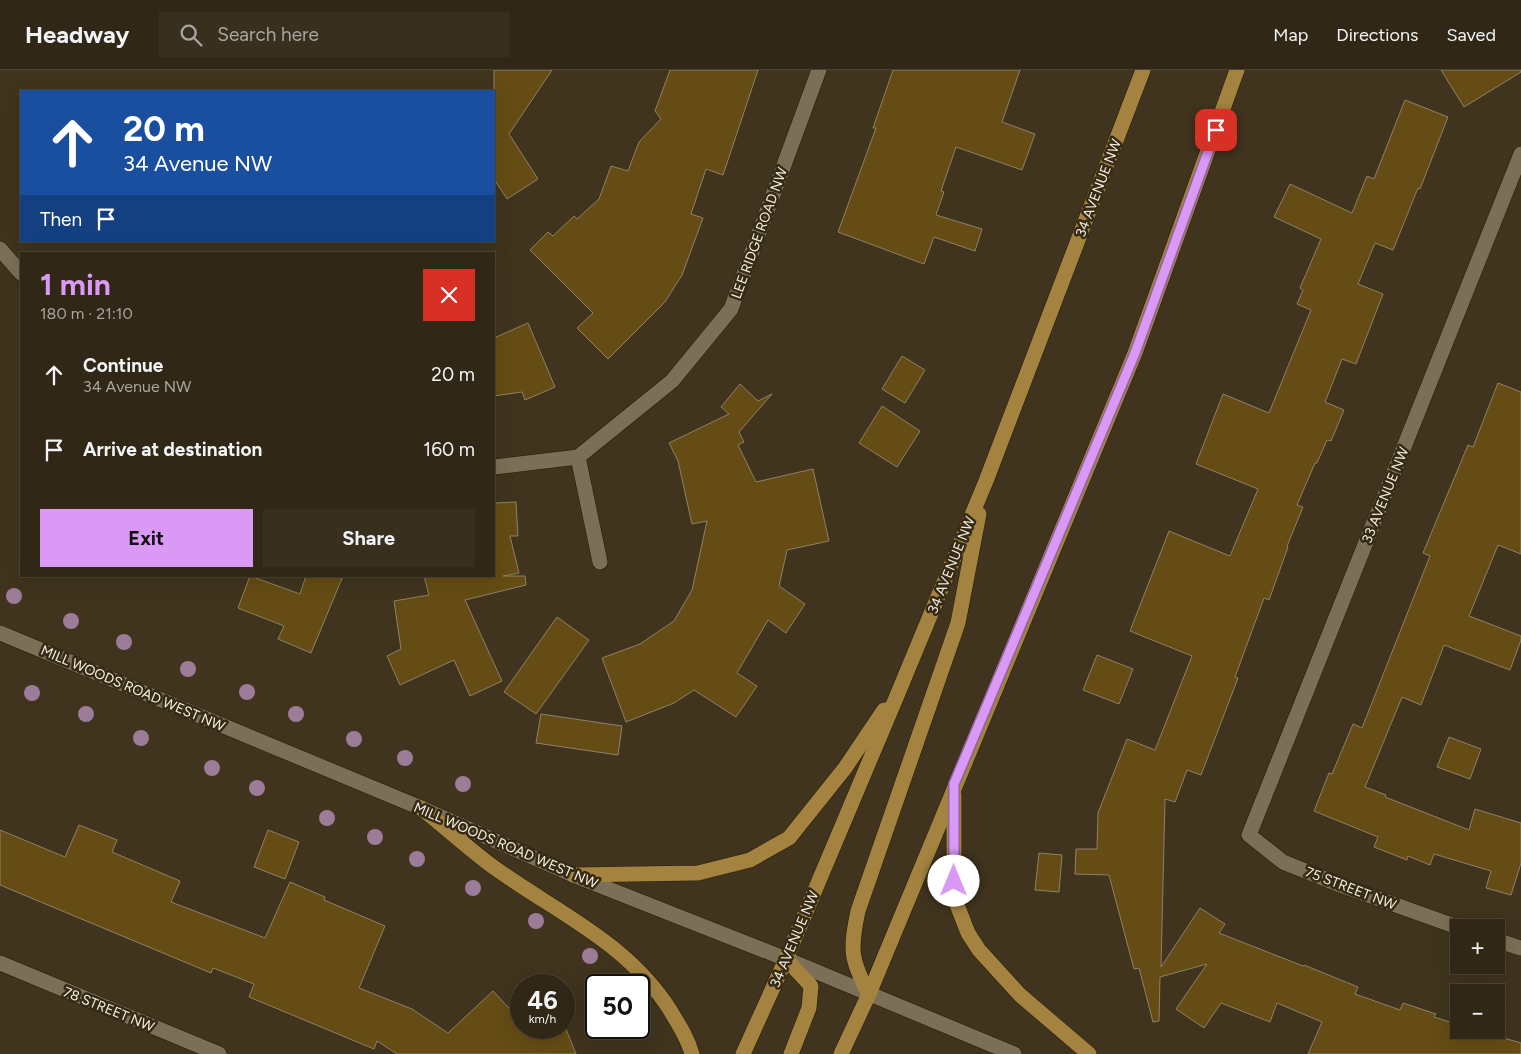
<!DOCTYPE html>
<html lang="en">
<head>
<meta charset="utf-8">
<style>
  body { margin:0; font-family:Figtree,sans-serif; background:#382f1f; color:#f1f3f6; height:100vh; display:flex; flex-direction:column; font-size:19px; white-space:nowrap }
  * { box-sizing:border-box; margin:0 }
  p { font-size:16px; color:#a8a5a1 }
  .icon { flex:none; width:28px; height:28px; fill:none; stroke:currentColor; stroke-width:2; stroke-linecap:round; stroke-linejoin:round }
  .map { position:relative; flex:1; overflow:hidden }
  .sheet { position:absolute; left:20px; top:182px; width:475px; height:325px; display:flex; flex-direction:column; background:#302716; border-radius:0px; box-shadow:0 5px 20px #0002,0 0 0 1px #4b4435 }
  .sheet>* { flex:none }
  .hud { position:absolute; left:20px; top:20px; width:475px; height:152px; border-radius:0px; box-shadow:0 5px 20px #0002,0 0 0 1px #4b4435; background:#1a4fa0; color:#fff; overflow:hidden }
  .controls { position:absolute; left:1450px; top:849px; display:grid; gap:10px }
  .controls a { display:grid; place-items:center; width:55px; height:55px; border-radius:0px; background:#302716; box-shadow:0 5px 20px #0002,0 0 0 1px #4b4435; font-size:25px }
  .speed { position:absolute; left:510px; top:904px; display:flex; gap:10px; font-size:25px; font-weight:700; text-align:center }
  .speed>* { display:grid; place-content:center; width:65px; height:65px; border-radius:50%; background:#302716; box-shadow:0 5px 20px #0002,0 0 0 1px #4b4435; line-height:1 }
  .speed small { font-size:12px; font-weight:400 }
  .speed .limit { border:2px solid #111; border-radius:8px; background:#fff; color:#111 }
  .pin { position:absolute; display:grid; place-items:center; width:42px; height:42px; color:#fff; margin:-21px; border-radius:10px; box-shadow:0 2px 8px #0006 }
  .me { position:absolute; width:55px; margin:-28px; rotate:0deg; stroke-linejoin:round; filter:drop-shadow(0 0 4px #0008) }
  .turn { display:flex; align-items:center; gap:18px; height:105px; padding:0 20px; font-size:22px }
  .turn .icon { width:65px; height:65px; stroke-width:2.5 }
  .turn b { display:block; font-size:35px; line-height:42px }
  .then { display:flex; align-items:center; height:48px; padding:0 20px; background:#0003; gap:10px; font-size:19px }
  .round { display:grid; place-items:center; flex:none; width:52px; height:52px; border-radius:0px; background:#382f1f }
  .head { display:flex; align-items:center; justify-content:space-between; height:85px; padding:0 20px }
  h1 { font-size:30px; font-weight:700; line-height:38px; color:#db99f6 }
  .primary-button { display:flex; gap:10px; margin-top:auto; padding:10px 20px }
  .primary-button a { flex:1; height:58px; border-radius:0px; background:#db99f6; color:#111; font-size:20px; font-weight:700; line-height:58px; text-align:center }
  .primary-button a+a { background:#382f1f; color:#f1f3f6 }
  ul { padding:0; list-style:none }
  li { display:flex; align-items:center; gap:15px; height:75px; padding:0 20px }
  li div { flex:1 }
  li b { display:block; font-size:19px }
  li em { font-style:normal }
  header { display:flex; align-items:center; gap:30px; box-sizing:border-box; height:70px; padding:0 25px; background:#302716; border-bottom:1px solid #4b4435 }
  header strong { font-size:24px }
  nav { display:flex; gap:28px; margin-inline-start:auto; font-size:18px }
  .search { width:350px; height:45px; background:#382f1f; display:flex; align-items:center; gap:12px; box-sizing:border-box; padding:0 18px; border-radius:0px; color:#a8a5a1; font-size:19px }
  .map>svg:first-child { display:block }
  .building { fill:#654c14; stroke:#8f8168 }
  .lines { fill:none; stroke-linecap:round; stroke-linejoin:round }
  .minor-casing { stroke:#261b05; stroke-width:16 }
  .major-casing { stroke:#261b05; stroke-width:16 }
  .minor { stroke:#7c6f57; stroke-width:15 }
  .major { stroke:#a48340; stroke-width:15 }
  .tree { fill:#9c7c98 }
  .route-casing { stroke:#8e63a0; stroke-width:12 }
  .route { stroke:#db99f6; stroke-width:9 }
  .labels { text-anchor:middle; stroke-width:5; stroke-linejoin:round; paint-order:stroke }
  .street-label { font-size:14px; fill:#f5eee0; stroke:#352a14 }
</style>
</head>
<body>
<header>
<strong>Headway</strong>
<div class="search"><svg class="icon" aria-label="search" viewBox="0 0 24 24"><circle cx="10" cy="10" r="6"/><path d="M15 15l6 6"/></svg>Search here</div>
<nav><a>Map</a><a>Directions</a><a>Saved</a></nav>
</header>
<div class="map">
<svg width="1521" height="984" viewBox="0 0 1521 984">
  <rect width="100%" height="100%" fill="#40341e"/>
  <g class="building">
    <polygon points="494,0 552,0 509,64 538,109 507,129 494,109"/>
    <polygon points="670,0 758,0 723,105 706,99 691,144 703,148 682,205 665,232 608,289 577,258 593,243 530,180 548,162 553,166 574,146 577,149 599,129 611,96 628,101 639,72 661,49 655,41"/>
    <polygon points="893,0 1020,0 1002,52 1035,64 1022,100 956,77 941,121 944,122 936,145 982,159 975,181 934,167 924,194 838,162 876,58 873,58"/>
    <polygon points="1441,0 1521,0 1521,2 1464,37"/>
    <polygon points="1405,30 1448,47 1420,119 1418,118 1393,180 1375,173 1358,214 1383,224 1356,294 1342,289 1325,332 1344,340 1331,371 1327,370 1317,393 1315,393 1297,435 1303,437 1287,476 1288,477 1269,530 1264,528 1235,607 1238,608 1201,705 1187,700 1175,732 1165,729 1161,897 1200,838 1225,854 1219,863 1303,896 1304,895 1358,917 1355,924 1400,940 1403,933 1436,944 1434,947 1459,955 1459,960 1476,960 1521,973 1521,984 1308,984 1322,952 1277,933 1270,952 1221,933 1204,958 1176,939 1207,894 1160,907 1159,951 1153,952 1139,898 1134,899 1109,805 1075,804 1076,779 1097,779 1098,743 1127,669 1155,680 1192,586 1130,561 1169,461 1230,486 1258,419 1196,394 1223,324 1269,343 1311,240 1297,234 1303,220 1300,218 1321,169 1274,147 1290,114 1352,143 1367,106 1374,109"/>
    <polygon points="528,253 555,317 525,330 522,322 494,326 494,268"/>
    <polygon points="902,286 925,300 905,333 882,319"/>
    <polygon points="1498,313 1521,322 1521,484 1498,475 1469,546 1521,566 1521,570 1510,600 1444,575 1421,635 1402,627 1365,717 1386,725 1385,727 1469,760 1475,739 1521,753 1521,793 1511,825 1486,818 1491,801 1434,784 1430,795 1408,786 1407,790 1374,777 1378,767 1314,741 1329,703 1332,704 1353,654 1362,658 1430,486 1423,483 1468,375 1473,377"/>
    <polygon points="740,314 758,331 772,324 739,362 744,372 738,375 756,412 813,399 829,471 787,480 779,516 805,534 786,563 768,550 737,603 757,616 736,647 694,620 674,633 626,652 602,588 640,574 674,551 692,520 707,451 692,454 678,391 669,373 729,344 721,337"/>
    <polygon points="882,336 920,361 897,397 859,373"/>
    <polygon points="516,432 518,466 510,466 519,503 503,506 525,506 526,515 465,530 502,611 470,626 454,590 400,615 387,586 401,579 394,531 429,525 424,506 494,506 494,433"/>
    <polygon points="250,506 300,524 306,506 343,506 311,583 278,569 284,556 238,538"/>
    <polygon points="557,547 589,570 536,644 504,622"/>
    <polygon points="1097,585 1133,599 1119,634 1083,620"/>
    <polygon points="541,644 622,656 618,685 536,673"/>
    <polygon points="1449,667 1481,679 1470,709 1437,697"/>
    <polygon points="79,755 117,770 112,782 180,811 171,832 265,868 290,812 325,827 324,830 385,856 359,918 412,939 448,963 493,921 521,951 521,958 527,958 538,969 566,959 576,984 397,984 377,971 374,979 249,927 254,914 213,898 211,903 0,815 0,760 65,787"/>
    <polygon points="268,760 299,772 285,809 254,797"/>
    <polygon points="1039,783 1062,785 1059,822 1035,820"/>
  </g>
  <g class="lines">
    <defs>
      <g id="minor">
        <polyline points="0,179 21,203"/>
        <polyline points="578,387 600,492"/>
        <polyline points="494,397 578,387 672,311 731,239 819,0"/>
        <polyline points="0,563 421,738 573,805 786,889 1014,984"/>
        <polyline points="1460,858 1340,815 1283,792 1249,765 1521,84"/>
        <polyline points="1496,870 1521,878"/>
        <polyline points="0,893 219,984"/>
      </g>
      <g id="major">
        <polyline points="954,724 954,827 968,863 979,880 1020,925 1089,984"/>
        <path d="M421 738C445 757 468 778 492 796 555 842 626 871 670 940 679 955 687 967 692 984"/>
        <polyline points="573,805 698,803 750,790 789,768 845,698 884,640"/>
        <polyline points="786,889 811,916 809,938 791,984"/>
        <path d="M869 924C850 889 850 879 858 841L958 553 979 444"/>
        <polyline points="743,984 786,889 896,628 986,411 1143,0"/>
        <polyline points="841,984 869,924 1135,283 1237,0"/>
      </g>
    </defs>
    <use href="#minor" class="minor-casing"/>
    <use href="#major" class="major-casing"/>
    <use href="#minor" class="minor"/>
    <use href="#major" class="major"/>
  </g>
  <g class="tree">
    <circle cx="14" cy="526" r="8"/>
    <circle cx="71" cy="551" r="8"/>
    <circle cx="124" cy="572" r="8"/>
    <circle cx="188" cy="599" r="8"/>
    <circle cx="247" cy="622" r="8"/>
    <circle cx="32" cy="623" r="8"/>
    <circle cx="86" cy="644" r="8"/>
    <circle cx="296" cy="644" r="8"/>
    <circle cx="141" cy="668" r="8"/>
    <circle cx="354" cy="669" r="8"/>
    <circle cx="405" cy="688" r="8"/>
    <circle cx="212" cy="698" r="8"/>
    <circle cx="463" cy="714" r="8"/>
    <circle cx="257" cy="718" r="8"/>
    <circle cx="327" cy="748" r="8"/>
    <circle cx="375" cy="767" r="8"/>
    <circle cx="417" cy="789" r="8"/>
    <circle cx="473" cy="818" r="8"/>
    <circle cx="536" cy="851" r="8"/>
    <circle cx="590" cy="886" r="8"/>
  </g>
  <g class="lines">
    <defs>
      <polyline id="route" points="954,811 954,714 1135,283 1216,60"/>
    </defs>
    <use href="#route" class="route-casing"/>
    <use href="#route" class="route"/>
  </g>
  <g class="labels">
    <g class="street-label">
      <text transform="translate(1098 118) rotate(-69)" y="5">34 AVENUE NW</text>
      <text transform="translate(759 163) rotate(-70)" y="5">LEE RIDGE ROAD NW</text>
      <text transform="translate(1385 425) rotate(-68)" y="5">33 AVENUE NW</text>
      <text transform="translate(951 495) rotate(-68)" y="5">34 AVENUE NW</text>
      <text transform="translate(133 618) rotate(23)" y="5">MILL WOODS ROAD WEST NW</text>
      <text transform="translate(506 775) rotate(23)" y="5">MILL WOODS ROAD WEST NW</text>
      <text transform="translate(1351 818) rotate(21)" y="5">75 STREET NW</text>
      <text transform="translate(794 869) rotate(-67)" y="5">34 AVENUE NW</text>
      <text transform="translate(109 939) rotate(22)" y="5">78 STREET NW</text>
    </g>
  </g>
</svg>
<div class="controls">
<a>+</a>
<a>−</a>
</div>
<div class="speed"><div>46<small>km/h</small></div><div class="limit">50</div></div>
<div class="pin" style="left:1216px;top:60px;background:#d93025"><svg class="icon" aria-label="arrive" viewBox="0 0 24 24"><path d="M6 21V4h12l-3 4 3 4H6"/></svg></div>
<svg class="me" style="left:954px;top:811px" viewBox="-20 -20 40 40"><circle r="19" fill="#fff"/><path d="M0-13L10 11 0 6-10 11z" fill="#db99f6"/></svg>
<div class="hud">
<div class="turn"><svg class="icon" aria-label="ahead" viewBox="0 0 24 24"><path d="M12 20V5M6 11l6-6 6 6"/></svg><div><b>20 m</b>34 Avenue NW</div></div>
<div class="then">Then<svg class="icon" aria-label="arrive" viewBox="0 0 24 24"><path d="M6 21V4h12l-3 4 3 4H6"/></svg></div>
</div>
<section class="sheet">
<div class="head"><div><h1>1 min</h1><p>180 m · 21:10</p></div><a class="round" style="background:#d93025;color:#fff"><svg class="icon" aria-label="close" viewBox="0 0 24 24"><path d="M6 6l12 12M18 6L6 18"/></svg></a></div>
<ul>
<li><svg class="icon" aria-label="ahead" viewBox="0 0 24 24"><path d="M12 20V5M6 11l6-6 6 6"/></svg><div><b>Continue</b><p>34 Avenue NW</p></div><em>20 m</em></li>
<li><svg class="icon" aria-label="arrive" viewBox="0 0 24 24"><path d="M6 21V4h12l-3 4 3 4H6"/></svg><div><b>Arrive at destination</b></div><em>160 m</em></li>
</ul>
<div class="primary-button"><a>Exit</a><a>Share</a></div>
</section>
</div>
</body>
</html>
